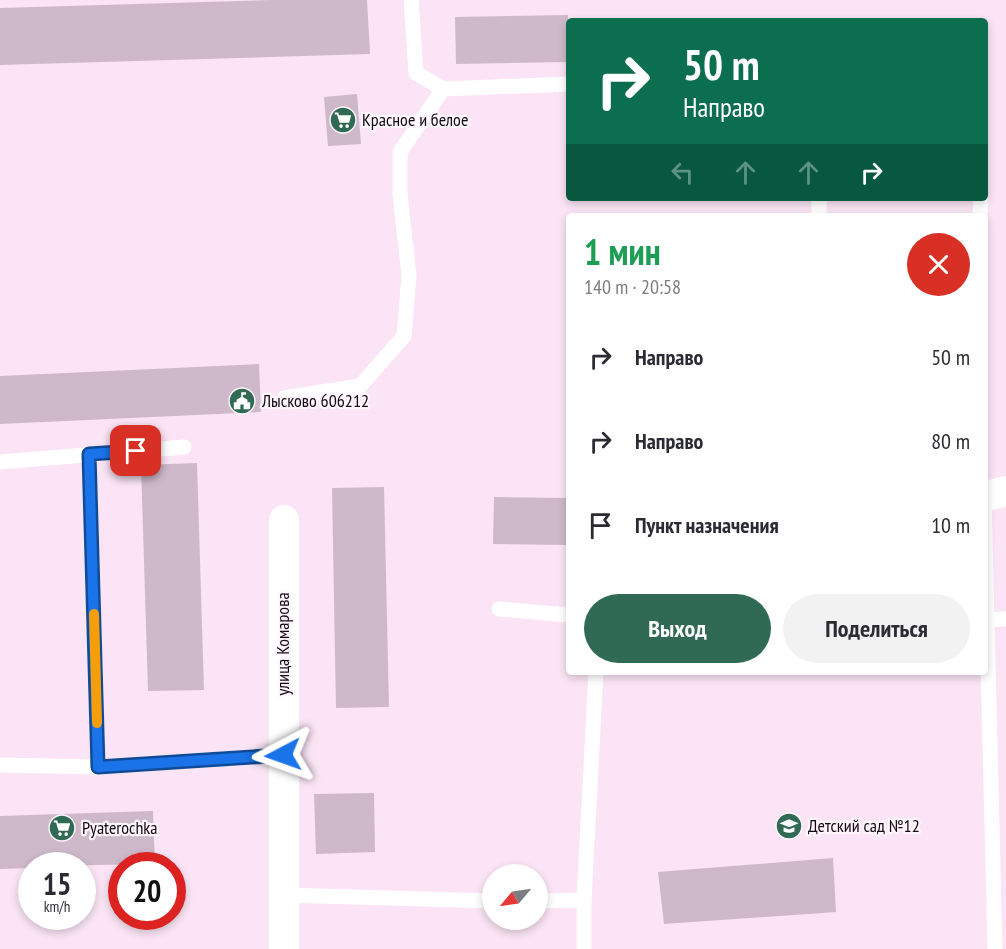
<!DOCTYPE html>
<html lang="ru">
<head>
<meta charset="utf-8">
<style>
  body { margin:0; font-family:"PT Sans Narrow",sans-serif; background:#f2f2f3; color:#2b2b33; height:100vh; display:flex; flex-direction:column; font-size:22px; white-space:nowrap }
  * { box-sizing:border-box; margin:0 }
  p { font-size:20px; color:#7c7c81 }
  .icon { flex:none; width:33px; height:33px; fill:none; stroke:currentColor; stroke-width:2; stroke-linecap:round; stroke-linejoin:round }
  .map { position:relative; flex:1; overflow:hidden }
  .panel { position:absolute; left:566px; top:213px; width:422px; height:462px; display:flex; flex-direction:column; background:#fff; border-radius:6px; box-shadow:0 3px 9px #0003 }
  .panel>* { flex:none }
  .banner { position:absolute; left:566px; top:18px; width:422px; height:183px; border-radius:6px; box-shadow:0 3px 9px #0003; background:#0b6e4f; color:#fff; overflow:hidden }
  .needle { width:39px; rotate:241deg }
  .buttons { position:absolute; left:482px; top:864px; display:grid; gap:12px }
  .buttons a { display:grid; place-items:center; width:66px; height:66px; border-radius:50%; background:#fff; box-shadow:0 3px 9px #0003; font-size:30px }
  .speed { position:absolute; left:18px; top:852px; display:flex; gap:12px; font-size:30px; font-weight:700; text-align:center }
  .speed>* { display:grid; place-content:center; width:78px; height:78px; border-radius:50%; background:#fff; box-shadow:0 3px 9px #0003; line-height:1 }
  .speed small { font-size:15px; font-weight:400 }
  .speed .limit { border:9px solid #d22; background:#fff; color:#111 }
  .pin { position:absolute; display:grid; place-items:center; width:51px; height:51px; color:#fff; margin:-26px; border-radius:12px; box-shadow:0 3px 9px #0006 }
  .me { position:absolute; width:66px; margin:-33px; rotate:266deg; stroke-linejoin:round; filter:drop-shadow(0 0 4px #0008) }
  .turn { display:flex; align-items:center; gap:21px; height:126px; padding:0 18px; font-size:27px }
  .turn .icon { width:78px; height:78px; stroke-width:2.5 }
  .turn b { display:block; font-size:42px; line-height:51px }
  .lanes { display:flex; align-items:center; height:57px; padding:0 18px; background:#0003; justify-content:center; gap:30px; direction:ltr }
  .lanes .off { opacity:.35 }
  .round { display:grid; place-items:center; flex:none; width:63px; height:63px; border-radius:32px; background:#f2f2f3 }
  .head { display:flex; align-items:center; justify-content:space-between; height:102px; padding:0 18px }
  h1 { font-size:36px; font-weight:800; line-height:45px; color:#1e9e55 }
  .button { display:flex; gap:12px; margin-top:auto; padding:12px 18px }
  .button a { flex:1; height:69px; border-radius:36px; background:#306a54; color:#fff; font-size:24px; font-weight:800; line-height:69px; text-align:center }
  .button a+a { background:#f2f2f3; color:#2b2b33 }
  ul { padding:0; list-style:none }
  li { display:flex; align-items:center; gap:18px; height:84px; padding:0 18px }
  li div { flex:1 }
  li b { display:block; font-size:22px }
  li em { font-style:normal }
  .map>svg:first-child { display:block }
  .building { fill:#ceb9ca }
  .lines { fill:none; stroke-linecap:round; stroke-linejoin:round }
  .service { stroke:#fff; stroke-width:15 }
  .minor { stroke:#fff; stroke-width:30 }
  .route-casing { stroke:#114b97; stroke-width:15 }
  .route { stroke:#1a73e8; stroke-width:10 }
  .slow { stroke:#f59e0b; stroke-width:10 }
  .labels { text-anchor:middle; stroke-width:4.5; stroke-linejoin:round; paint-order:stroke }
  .poi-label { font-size:18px; fill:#110a0f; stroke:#fff6fd; text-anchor:start }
  .street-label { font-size:18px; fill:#110a0f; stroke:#fff6fd }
</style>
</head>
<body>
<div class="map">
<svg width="1006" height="949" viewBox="0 0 1006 949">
  <rect width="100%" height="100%" fill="#fae4f5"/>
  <g class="building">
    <polygon points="270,0 367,0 370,54 0,65 0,8"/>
    <polygon points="568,15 568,62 456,64 455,17"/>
    <polygon points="357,94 361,144 328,146 324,97"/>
    <polygon points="259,364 261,412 0,424 0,376"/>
    <polygon points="197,463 204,690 148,691 141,465"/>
    <polygon points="384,487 389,707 336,708 332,488"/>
    <polygon points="494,497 568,498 568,545 493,544"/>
    <polygon points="374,793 375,852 316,854 314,794"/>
    <polygon points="153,811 155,864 32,866 32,868 0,869 0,816"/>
    <polygon points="833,858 836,912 664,924 658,872"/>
  </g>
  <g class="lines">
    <g class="service">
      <polyline points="411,0 416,73 443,89 568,84"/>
      <polyline points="819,216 819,198"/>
      <polyline points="980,216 981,198"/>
      <polyline points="284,398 360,386 404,336 409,275 400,194 400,152 443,89"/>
      <polyline points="89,454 98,767"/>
      <polyline points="0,462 184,447"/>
      <polyline points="984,498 995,949"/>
      <polyline points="499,609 568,615"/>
      <polyline points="984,620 1006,619"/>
      <polyline points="0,765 98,767 283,755"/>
      <polyline points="284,895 492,901"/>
      <polyline points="537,901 584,900"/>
      <polyline points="584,949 584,900 596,672"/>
    </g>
    <g class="minor">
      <polyline points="984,497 1006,491"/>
      <polyline points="284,520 284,949"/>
    </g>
  </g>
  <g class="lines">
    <defs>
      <polyline id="route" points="136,451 89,454 98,767 283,755"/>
    </defs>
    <use href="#route" class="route-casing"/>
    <use href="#route" class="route"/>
    <polyline class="slow" points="94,614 97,723"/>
  </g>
  <defs>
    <symbol id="supermarket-disc" viewBox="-11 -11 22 22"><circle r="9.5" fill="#306a54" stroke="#fff6fd"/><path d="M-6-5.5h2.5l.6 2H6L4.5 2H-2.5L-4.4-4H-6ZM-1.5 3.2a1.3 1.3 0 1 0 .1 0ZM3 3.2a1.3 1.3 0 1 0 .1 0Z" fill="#fff"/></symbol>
    <symbol id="civic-disc" viewBox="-11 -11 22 22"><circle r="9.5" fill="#306a54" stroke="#fff6fd"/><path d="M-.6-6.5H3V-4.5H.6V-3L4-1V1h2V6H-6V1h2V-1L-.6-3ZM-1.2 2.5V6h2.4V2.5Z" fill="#fff"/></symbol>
    <symbol id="school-disc" viewBox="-11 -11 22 22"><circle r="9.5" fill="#306a54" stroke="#fff6fd"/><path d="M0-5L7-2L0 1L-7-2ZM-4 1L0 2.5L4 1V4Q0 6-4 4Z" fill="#fff"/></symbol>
  </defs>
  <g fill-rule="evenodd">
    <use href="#supermarket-disc" x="328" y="105" width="30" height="30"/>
    <use href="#civic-disc" x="227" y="386" width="30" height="30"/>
    <use href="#school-disc" x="774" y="811" width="30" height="30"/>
    <use href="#supermarket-disc" x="47" y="813" width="30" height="30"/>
  </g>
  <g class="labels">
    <g class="poi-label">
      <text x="362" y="126">Красное и белое</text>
      <text x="262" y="407">Лысково 606212</text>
      <text x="808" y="832">Детский сад №12</text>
      <text x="82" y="834">Pyaterochka</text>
    </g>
    <g class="street-label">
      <text transform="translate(283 644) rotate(-90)" y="6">улица Комарова</text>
    </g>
  </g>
</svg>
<div class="buttons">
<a><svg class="needle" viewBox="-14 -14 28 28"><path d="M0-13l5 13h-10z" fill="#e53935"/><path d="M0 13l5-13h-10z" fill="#7c7c81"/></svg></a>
</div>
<div class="speed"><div>15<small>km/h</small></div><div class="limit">20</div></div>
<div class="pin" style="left:136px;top:451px;background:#d93025"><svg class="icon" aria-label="arrive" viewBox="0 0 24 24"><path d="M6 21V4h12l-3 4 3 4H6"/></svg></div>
<svg class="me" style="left:283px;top:755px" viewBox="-20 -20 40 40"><path d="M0-17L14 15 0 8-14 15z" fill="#1a73e8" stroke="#fff" stroke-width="4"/></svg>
<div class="banner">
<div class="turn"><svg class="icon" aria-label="right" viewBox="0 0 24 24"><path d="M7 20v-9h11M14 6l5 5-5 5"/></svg><div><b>50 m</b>Направо</div></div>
<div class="lanes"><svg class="icon off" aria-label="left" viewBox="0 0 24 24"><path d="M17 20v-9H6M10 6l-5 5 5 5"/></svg><svg class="icon off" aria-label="ahead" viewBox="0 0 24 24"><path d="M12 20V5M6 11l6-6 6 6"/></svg><svg class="icon off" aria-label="ahead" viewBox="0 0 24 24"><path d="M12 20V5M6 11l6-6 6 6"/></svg><svg class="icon" aria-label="right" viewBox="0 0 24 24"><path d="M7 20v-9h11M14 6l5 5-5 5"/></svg></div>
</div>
<section class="panel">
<div class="head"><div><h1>1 мин</h1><p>140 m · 20:58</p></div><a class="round" style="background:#d93025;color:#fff"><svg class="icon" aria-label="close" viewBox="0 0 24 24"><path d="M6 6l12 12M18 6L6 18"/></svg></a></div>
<ul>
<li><svg class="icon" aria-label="right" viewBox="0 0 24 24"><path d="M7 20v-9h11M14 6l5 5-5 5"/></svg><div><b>Направо</b></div><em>50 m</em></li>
<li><svg class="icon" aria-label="right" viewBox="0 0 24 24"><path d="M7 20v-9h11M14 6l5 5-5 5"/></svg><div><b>Направо</b></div><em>80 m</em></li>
<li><svg class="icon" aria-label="arrive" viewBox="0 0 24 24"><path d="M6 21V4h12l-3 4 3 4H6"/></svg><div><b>Пункт назначения</b></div><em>10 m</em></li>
</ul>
<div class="button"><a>Выход</a><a>Поделиться</a></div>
</section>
</div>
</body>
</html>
